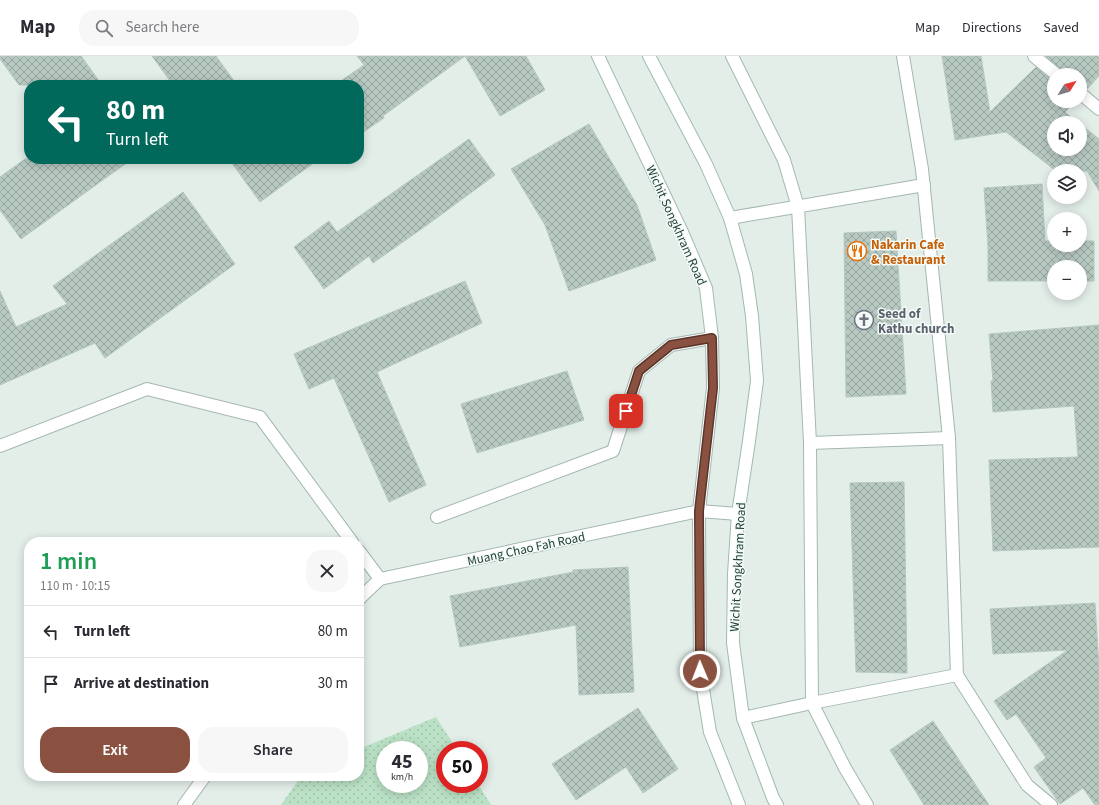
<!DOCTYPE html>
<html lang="en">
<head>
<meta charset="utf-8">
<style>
  body { margin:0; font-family:"Source Sans 3",sans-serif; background:#f7f7f7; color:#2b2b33; height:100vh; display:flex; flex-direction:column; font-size:15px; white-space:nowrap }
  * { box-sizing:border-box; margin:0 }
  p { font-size:13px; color:#7c7c81 }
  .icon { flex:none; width:22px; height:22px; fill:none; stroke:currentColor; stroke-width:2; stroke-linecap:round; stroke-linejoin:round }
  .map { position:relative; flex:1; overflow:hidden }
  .side { position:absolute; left:24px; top:481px; width:340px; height:244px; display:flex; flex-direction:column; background:#fff; border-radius:16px; box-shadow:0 2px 10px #0003 }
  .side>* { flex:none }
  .top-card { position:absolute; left:24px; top:24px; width:340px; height:84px; border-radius:16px; box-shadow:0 2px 10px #0003; background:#00695c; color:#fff; overflow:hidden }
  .needle { width:26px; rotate:53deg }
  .tools { position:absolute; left:1047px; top:12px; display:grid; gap:8px }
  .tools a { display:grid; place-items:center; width:40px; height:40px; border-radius:50%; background:#fff; box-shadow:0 2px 10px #0003; font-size:20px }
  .speed { position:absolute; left:376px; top:685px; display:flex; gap:8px; font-size:20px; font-weight:700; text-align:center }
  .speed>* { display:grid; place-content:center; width:52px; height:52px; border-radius:50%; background:#fff; box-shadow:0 2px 10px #0003; line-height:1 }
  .speed small { font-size:10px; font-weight:400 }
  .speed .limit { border:6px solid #d22; background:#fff; color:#111 }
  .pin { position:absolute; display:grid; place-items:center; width:34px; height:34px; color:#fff; margin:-17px; border-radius:8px; box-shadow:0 2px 6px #0006 }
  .me { position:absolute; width:44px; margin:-22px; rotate:359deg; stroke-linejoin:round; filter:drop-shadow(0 0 3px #0008) }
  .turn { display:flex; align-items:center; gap:14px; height:84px; padding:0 16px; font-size:18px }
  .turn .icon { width:52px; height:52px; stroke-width:2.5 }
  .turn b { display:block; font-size:28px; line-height:34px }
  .round { display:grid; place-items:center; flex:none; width:42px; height:42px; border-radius:16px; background:#f7f7f7 }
  .head { display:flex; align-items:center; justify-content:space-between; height:68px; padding:0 16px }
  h1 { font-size:24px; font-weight:600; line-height:30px; color:#1e9e55 }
  .primary-button { display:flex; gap:8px; margin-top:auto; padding:8px 16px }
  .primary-button a { flex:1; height:46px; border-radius:16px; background:#8a5140; color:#fff; font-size:16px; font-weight:600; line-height:46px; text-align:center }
  .primary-button a+a { background:#f7f7f7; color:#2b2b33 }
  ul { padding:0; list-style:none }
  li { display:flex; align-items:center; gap:12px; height:52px; padding:0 16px; border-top:1px solid #e1e1e2 }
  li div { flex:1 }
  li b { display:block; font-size:15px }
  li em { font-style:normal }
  header { display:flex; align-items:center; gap:24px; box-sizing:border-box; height:56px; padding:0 20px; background:#fff; border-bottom:1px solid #e1e1e2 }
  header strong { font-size:19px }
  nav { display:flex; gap:22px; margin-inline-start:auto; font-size:14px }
  .search { width:280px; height:36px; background:#f7f7f7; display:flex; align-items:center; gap:10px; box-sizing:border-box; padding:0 14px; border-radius:16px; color:#7c7c81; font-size:15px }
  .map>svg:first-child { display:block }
  .grass { fill:url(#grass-dots); fill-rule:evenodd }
  .building { fill:url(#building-cross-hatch); stroke:#b4c8c1 }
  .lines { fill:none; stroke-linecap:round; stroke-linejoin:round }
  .minor-casing { stroke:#a5b7b1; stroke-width:14 }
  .tertiary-casing { stroke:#a5b7b1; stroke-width:14 }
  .secondary-casing { stroke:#a0bbb2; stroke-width:14 }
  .minor { stroke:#fff; stroke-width:12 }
  .tertiary { stroke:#fff; stroke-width:12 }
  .secondary { stroke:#fff; stroke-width:12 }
  .route-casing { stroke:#5a352a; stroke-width:10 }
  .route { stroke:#8a5140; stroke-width:7 }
  .labels { text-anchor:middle; stroke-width:3; stroke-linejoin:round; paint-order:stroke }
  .street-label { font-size:13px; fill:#214139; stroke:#f4faf7 }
  .food-label { font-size:13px; font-weight:bold; fill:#c56008; stroke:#f4faf7; text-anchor:start }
  .worship-label { font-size:13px; font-weight:bold; fill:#5b616d; stroke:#f4faf7; text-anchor:start }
</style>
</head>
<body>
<header>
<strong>Map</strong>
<div class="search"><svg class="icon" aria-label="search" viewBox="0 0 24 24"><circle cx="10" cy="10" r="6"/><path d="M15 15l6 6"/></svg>Search here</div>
<nav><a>Map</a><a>Directions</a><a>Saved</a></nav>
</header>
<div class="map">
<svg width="1099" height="749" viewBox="0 0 1099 749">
  <defs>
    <pattern id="grass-dots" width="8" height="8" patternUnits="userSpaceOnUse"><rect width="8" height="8" fill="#bae1c5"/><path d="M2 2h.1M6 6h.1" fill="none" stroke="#a0c2aa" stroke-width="1.8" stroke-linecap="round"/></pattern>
    <pattern id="building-cross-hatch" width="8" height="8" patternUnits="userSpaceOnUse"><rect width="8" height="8" fill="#b8c9c2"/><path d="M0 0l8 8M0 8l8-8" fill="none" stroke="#95a59f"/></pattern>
  </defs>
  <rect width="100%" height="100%" fill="#e3eee9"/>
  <path class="grass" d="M436 661 457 694H445V728H478L491 749H281L301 720H359V693ZM385 694H419V728H385Z"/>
  <g class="building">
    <polygon points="0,0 81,0 102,29 19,29 0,3"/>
    <polygon points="152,0 216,0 237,29 173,29"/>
    <polygon points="357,0 465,0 383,60 384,62 359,79 359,29 335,29 364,9"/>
    <polygon points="465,0 526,0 545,34 500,60"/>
    <polygon points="942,0 981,0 990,56 1036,11 1054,26 1054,45 1075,45 1065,56 1078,67 1054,67 1054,93 1080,93 1080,68 1099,83 1099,135 1087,115 1056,115 1006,76 955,84"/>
    <polygon points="1047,0 1099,0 1099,20 1087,33 1080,30 1080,19 1064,19 1062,14 1046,1"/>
    <polygon points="589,68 637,149 656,204 569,235 545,169 511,113"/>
    <polygon points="469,83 495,119 427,169 373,207 369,200 324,233 294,191 329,165 337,176"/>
    <polygon points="25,103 132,103 21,183 0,154 0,121"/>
    <polygon points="229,103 319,103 260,146"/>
    <polygon points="1042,128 1045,185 1054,185 1054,189 1080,189 1080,185 1094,185 1094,225 1080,225 1080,211 1054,211 1054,225 988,225 988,190 984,132"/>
    <polygon points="183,136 235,208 105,302 95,287 0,329 0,235 16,271 67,248 53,230"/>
    <polygon points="896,175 906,338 846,341 844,177"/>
    <polygon points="465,225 482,267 377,316 426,429 389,446 334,322 309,333 294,298"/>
    <polygon points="1099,269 1099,491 993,495 989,404 1078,401 1074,350 993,356 991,325 993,325 989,278"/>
    <polygon points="567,315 584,364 477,397 461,348"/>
    <polygon points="904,426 907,617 856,616 850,427"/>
    <polygon points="628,511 634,636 579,639 576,569 460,591 450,540 573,516 573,514"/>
    <polygon points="1095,547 1099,612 1099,749 1095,749 1083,732 1060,748 1034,711 1046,702 1016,658 1007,664 994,645 1068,594 993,598 990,553"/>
    <polygon points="638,652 678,713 643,737 626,711 576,744 552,708"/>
    <polygon points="933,665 989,749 924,749 890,694"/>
  </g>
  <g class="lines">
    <defs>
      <g id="minor">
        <polyline points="732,0 784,104 798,151 810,387 812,647 845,712 867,749"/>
        <polyline points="903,0 922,113 949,382 957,619 1027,729 1051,749"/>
        <polyline points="1034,0 1057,19"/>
        <polyline points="1080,37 1099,53"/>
        <polyline points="730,162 924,129"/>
        <polyline points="810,387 949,382"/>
        <polyline points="0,390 147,333 260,361 352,486"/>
        <polyline points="437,461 613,395 639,315 671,289 712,282"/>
        <polyline points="359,495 380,523"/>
        <polyline points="743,662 812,647 957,619"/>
      </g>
      <g id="tertiary">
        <polyline points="359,543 380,523 699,455 738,458"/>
        <polyline points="184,749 205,720"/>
      </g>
      <g id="secondary">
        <polyline points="598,0 682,176 706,232 712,282 713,332 699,455 700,615 710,676 739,749"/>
        <polyline points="649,0 706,108 730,162 746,218 752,260 757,325 749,385 738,458 734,518 733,587 743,662 773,742 777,749"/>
      </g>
    </defs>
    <use href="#minor" class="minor-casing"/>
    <use href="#tertiary" class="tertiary-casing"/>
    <use href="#secondary" class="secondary-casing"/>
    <use href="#minor" class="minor"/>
    <use href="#tertiary" class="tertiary"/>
    <use href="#secondary" class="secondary"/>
  </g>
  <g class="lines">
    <defs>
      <polyline id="route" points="626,355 639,315 671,289 712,282 713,332 699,455 700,615"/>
    </defs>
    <use href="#route" class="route-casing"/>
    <use href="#route" class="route"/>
  </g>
  <defs>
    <symbol id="restaurant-ring" viewBox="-11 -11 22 22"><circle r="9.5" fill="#f4faf7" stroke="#e8710a" stroke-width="1.5"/><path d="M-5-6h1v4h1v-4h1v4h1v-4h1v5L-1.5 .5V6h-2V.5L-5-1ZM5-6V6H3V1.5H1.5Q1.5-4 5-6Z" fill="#e8710a"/></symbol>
    <symbol id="church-ring" viewBox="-11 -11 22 22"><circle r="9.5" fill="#f4faf7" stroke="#6b7280" stroke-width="1.5"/><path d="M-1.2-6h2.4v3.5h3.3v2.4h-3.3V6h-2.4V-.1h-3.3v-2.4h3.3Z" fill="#6b7280"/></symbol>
  </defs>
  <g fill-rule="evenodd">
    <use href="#restaurant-ring" x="846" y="184" width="22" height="22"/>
    <use href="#church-ring" x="853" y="253" width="22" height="22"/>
  </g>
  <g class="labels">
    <g class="street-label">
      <text transform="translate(677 169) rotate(66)" y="5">Wichit Songkhram Road</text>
      <text transform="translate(526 492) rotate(-12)" y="5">Muang Chao Fah Road</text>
      <text transform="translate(737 511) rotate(-87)" y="5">Wichit Songkhram Road</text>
    </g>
    <g class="food-label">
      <text x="871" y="193">Nakarin Cafe<tspan x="871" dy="15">&amp; Restaurant</tspan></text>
    </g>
    <g class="worship-label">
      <text x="878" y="262">Seed of<tspan x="878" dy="15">Kathu church</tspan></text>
    </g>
  </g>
</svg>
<div class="tools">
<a><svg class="needle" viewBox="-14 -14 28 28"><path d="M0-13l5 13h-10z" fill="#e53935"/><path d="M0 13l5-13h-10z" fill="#7c7c81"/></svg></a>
<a><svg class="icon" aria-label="sound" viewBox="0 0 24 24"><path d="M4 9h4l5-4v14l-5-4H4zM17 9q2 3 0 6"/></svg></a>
<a><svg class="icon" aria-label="layers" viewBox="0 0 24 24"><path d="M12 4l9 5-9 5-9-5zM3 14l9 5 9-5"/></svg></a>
<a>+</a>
<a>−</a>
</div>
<div class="speed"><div>45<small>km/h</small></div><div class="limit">50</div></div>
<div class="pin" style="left:626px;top:355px;background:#d93025"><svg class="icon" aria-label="arrive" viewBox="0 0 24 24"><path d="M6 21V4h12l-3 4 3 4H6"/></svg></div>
<svg class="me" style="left:700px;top:615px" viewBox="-20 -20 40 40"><circle r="17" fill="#8a5140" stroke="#fff" stroke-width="3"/><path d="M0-11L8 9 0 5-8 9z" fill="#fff"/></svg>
<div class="top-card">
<div class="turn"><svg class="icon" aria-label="left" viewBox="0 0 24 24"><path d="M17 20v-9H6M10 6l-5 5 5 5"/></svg><div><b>80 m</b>Turn left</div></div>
</div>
<section class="side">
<div class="head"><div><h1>1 min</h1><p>110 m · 10:15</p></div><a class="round"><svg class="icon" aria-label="close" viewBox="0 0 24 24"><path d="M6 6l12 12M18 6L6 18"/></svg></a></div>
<ul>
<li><svg class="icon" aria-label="left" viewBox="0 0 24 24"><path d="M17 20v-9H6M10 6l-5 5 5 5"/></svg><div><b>Turn left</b></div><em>80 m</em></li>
<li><svg class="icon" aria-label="arrive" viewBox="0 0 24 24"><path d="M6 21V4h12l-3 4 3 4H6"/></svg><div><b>Arrive at destination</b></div><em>30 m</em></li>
</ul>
<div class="primary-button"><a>Exit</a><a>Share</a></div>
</section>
</div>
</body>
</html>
